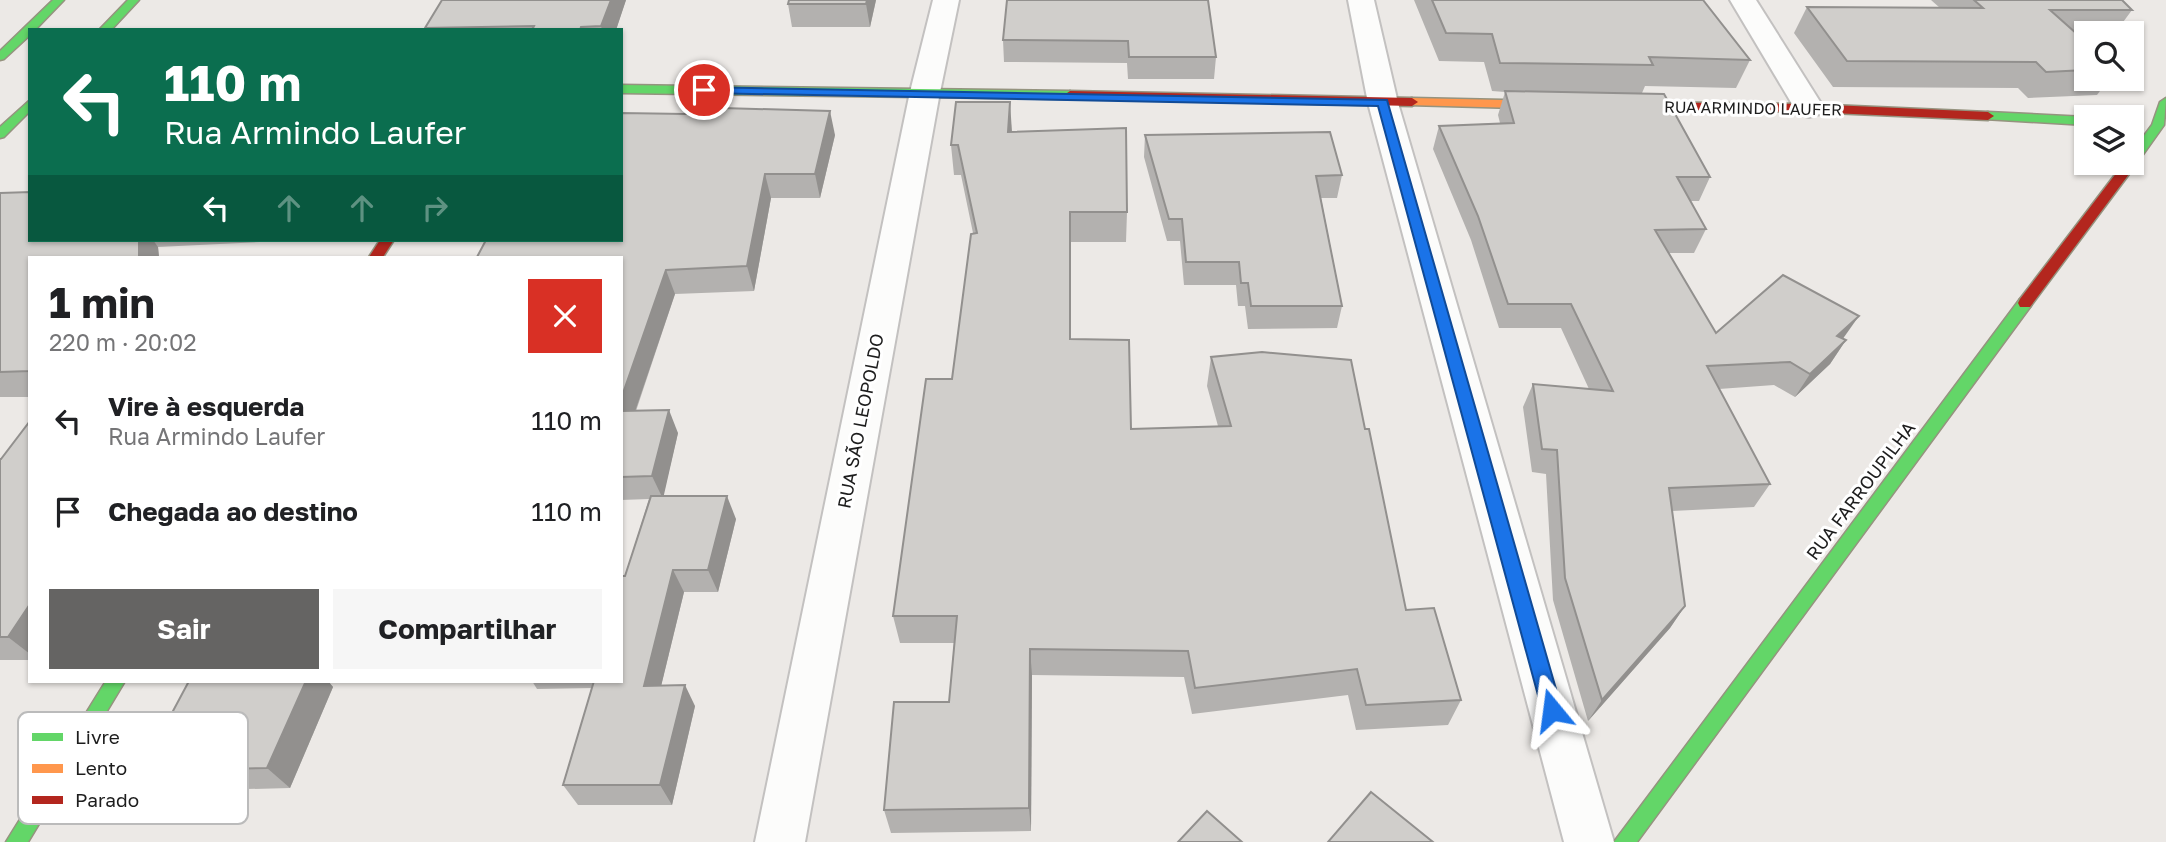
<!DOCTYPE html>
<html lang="pt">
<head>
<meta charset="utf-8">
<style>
  body { margin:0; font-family:"Golos Text",sans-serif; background:#f6f6f6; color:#202124; height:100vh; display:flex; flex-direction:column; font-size:26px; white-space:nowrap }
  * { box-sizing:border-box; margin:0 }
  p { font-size:23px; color:#757577 }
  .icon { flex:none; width:38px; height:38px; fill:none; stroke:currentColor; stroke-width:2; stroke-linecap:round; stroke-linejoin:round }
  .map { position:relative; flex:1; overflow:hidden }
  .panel { position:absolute; left:28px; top:256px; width:595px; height:427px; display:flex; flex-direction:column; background:#fff; border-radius:0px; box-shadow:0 2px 5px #0004 }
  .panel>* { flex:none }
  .guide { position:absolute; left:28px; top:28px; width:595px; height:214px; border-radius:0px; box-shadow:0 2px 5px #0004; background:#0b6e4f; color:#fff; overflow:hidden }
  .buttons { position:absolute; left:2074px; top:21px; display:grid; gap:14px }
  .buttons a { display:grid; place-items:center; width:70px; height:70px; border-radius:0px; background:#fff; box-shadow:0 2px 5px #0004; font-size:35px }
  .pin { position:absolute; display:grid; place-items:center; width:60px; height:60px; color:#fff; margin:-30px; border:4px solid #fff; border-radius:50%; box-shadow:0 2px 7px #0007 }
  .me { position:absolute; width:77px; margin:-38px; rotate:344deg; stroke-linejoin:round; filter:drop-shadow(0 0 5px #0008) }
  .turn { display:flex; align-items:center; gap:24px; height:147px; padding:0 21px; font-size:32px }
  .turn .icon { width:91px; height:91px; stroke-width:2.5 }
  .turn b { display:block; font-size:49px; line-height:60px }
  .lanes { display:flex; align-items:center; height:66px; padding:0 21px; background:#0003; justify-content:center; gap:35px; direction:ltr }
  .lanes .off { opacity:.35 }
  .round { display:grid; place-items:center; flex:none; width:74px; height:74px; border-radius:0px; background:#f6f6f6 }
  .head { display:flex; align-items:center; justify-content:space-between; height:119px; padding:0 21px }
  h1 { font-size:42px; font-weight:700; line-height:52px }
  .action { display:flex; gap:14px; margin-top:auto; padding:14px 21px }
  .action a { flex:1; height:80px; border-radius:0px; background:#656463; color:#fff; font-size:28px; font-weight:700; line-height:80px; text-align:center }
  .action a+a { background:#f6f6f6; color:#202124 }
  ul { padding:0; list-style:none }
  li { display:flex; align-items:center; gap:21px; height:91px; padding:0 21px }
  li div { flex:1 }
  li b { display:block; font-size:26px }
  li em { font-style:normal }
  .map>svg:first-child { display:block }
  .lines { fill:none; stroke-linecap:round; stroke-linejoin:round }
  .street-casing { stroke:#c3c1c0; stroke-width:4 }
  .fast-casing { stroke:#95937f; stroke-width:3 }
  .slow-casing { stroke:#95937f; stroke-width:3 }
  .jam-casing { stroke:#95937f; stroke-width:3 }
  .street { fill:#fcfcfb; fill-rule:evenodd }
  .fast { fill:#63d668; fill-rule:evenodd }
  .slow { fill:#ff974d; fill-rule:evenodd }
  .jam { fill:#b3261e; fill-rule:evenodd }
  .wall { fill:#b3b1af }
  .shaded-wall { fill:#92908e }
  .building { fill:#d0cecb; stroke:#92908e; stroke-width:2 }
  .route { fill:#1a73e8; stroke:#114b97; stroke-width:2 }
  .labels { text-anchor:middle; stroke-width:6; stroke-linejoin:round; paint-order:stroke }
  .far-street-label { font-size:16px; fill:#1d1d1d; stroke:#fff }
  .street-label { font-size:18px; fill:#1d1d1d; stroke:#fff }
  .key { fill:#fff; stroke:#bbb; stroke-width:2 }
  .key-label { font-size:19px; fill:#1d1d1d }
</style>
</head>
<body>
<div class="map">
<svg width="2166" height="842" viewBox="0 0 2166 842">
  <rect width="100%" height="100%" fill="#ece9e6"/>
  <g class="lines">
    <defs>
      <g id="street">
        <polygon points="933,0 959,0 940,92 805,842 755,842 910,92"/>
        <polygon points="1348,0 1374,0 1398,103 1614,842 1564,842 1368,103"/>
        <polygon points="1730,0 1756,0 1824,108 1820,114 1809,117 1798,114"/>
      </g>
      <g id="fast">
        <polygon points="53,0 64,0 35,30 30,30 30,35 4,59 0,60 0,51"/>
        <polygon points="128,0 139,0 111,30 99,30"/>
        <polygon points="621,85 1070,91 1076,95 1070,99 621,93"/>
        <polygon points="2166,98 2164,125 2137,163 2127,163 2132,163 2132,152 2152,125 2160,102"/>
        <polygon points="30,100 30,111 4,137 0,138 0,127"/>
        <polygon points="1988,112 2086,117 2086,125 1984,119 1984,113"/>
        <polygon points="2025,298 2032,303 2030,307 1637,842 1614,842 2020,299"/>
        <polygon points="106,681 125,681 28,842 6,842"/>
      </g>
      <polygon id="slow" points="1412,98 1553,101 1559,105 1553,109 1408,105 1408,99"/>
      <g id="jam">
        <polygon points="1070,91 1412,98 1418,102 1412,106 1066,98 1064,95"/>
        <polygon points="1621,102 1809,104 1988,112 1994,116 1988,120 1809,112 1617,109 1617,103"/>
        <polygon points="2132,159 2136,163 2135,166 2030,307 2020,307 2018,303 2020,299 2124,163 2132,163"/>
        <polygon points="380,240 394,240 383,257 369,257"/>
      </g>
    </defs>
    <use href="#street" class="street-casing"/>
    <use href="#fast" class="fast-casing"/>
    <use href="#slow" class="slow-casing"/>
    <use href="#jam" class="jam-casing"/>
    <use href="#street" class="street"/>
    <use href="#fast" class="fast"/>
    <use href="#slow" class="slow"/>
    <use href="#jam" class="jam"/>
  </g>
  <g class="wall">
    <polygon points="626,0 616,30 426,30 425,28"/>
    <polygon points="876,0 870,27 792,27 788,4"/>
    <polygon points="1007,0 1216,57 1214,79 1128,79 1127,63 1004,62 1003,40"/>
    <polygon points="1414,0 1703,0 1750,60 1736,88 1645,86 1642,93 1710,177 1699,201 1690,201 1706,229 1694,253 1669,253 1716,333 1843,339 1846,340 1830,364 1795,397 1774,385 1719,389 1770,484 1754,507 1672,511 1685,606 1670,628 1588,721 1553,600 1546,474 1532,472 1523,407 1533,384 1589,389 1561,328 1499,328 1471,240 1433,149 1439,126 1500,123 1498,115 1505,92 1492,91 1484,62 1439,61"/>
    <polygon points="1931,0 2122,0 2132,10 2115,33 2086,33 2086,35 2078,35 2086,42 2086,79 2109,79 2097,95 2028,98 2018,88 1833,87 1794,33 1807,7 1940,8"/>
    <polygon points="1012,132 1127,212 1126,242 1071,242 1070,339 1131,429 1218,426 1207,386 1211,357 1406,610 1461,700 1448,725 1356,730 1348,695 1192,714 1184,677 1032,675 1031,831 891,833 884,810 949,702 954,643 900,643 893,616 952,379 973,233 961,175 954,175 951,145"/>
    <polygon points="835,135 820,198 771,198 754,291 675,294 636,411 678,433 663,496 736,519 718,592 684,592 661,686 695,706 672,805 578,805 563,785 592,688 537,689 532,681 621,681 625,576 649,499 621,500 621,257 486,240"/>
    <polygon points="1145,135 1342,175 1337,198 1321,198 1342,306 1337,328 1248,329 1245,306 1238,306 1236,285 1184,285 1180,241 1167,241 1144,157"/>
    <polygon points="0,193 30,240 303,240 158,247 159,257 30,257 30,397 0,397"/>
    <polygon points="30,421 30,660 0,660 0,459 1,459"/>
    <polygon points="189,681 328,681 333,687 290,788 168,791 141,771"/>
  </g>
  <g class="shaded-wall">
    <polygon points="611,0 626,0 616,30 602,30 601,26"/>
    <polygon points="867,0 876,0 870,27 866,4"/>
    <polygon points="1010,102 1012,132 1008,132"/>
    <polygon points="830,111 835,135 820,198 815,174"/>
    <polygon points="765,174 771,198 754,291 747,266"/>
    <polygon points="139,240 153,240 158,247 159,257 139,257"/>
    <polygon points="666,270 675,294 627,435 621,421 621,399"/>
    <polygon points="1859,316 1842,340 1837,336"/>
    <polygon points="1846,340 1830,364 1795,397 1810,374"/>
    <polygon points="669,410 678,433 663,499 652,476"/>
    <polygon points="727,496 736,519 718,592 708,570"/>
    <polygon points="673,570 684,592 656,707 644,686"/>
    <polygon points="30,604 30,654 8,637"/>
    <polygon points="1685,606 1670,628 1588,721 1602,700"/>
    <polygon points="1030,649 1032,675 1031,831 1029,808"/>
    <polygon points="306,681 328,681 333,687 290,788 267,768"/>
    <polygon points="685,685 695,706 672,805 660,785"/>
  </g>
  <g class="building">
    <polygon points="442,0 611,0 601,26 581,27 580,30 532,30 534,26 425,28"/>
    <polygon points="789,0 867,0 866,4 788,4"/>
    <polygon points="1007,0 1208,0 1216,57 1129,57 1128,41 1003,40"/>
    <polygon points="1432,0 1703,0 1750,60 1649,57 1653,65 1500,63 1492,34 1446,33"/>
    <polygon points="1974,0 2122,0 2132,10 2050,10 2086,42 2086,70 2046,72 2036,62 1847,61 1807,7 1983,8"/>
    <polygon points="1505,91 1664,94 1710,177 1677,177 1706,229 1655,230 1716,333 1783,275 1859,316 1837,336 1846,340 1810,374 1790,362 1707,366 1770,484 1669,488 1685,606 1602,700 1565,578 1557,450 1542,449 1533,384 1613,391 1571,304 1508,304 1478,216 1439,126 1514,123"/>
    <polygon points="956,102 1010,102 1008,132 1126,128 1127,212 1070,212 1070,339 1129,340 1131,429 1231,426 1211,357 1262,352 1351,360 1365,429 1369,429 1406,610 1434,608 1461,700 1366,705 1357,669 1195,688 1188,651 1030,649 1029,808 884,810 894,702 949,702 957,616 893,616 926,379 952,379 971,234 977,233 958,145 951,145"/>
    <polygon points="688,107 830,111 815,174 765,174 747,266 666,270 621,399 621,257 477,257 486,240 621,240 621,113 686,114"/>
    <polygon points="1330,132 1342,175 1316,176 1342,306 1251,306 1248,283 1241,283 1239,262 1186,262 1182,219 1169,219 1145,135"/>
    <polygon points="30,192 30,240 139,240 139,257 30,257 30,371 0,372 0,193"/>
    <polygon points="669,410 652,476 621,477 621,411"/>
    <polygon points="30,421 30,604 8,637 0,637 0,459 1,459"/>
    <polygon points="651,496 727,496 708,570 673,570 644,686 685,685 660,785 563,785 594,681 621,681 621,576 625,576"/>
    <polygon points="189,681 306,681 267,768 141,771"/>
    <polygon points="1371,792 1433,842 1328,842"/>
    <polygon points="1207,811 1242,842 1178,842"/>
  </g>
  <polygon class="route" points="700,87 1387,100 1562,710 1559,716 1552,719 1545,716 1542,710 1378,106 704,93 698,90"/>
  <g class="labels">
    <g class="far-street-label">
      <text transform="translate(1753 108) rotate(1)" y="6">RUA ARMINDO LAUFER</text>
    </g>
    <g class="street-label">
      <text transform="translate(861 421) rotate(-79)" y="6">RUA SÃO LEOPOLDO</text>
      <text transform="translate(1861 491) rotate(-53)" y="6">RUA FARROUPILHA</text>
    </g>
  </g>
  <rect x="18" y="712" width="230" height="112" rx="10" class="key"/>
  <rect x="32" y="733" width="31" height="8" fill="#63d668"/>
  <rect x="32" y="764" width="31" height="9" fill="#ff974d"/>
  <rect x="32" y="796" width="31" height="8" fill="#b3261e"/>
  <g class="key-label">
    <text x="75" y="744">Livre</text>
    <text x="75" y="775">Lento</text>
    <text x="75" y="807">Parado</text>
  </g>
</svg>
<div class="buttons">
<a><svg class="icon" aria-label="search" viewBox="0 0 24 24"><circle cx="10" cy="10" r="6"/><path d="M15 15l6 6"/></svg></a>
<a><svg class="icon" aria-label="layers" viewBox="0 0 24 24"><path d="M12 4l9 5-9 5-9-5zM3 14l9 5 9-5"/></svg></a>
</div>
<div class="pin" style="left:704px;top:90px;background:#d93025"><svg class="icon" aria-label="arrive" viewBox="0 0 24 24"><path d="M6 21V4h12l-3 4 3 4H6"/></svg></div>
<svg class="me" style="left:1552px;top:710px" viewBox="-20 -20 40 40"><path d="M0-17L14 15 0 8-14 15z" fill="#1a73e8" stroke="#fff" stroke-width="4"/></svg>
<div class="guide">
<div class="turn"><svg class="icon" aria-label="left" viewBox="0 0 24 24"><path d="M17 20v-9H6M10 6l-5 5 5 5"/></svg><div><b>110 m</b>Rua Armindo Laufer</div></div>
<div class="lanes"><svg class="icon" aria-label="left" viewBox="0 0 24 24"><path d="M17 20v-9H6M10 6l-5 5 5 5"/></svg><svg class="icon off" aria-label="ahead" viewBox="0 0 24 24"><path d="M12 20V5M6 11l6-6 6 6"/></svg><svg class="icon off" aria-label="ahead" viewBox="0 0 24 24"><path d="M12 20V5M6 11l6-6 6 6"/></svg><svg class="icon off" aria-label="right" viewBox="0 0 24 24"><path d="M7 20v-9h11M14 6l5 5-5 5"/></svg></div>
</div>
<section class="panel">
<div class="head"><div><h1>1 min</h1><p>220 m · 20:02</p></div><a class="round" style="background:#d93025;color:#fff"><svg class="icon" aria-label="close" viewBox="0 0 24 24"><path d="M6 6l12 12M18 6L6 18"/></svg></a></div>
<ul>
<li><svg class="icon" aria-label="left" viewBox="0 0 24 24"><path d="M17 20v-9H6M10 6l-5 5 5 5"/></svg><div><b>Vire à esquerda</b><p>Rua Armindo Laufer</p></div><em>110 m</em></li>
<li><svg class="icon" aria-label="arrive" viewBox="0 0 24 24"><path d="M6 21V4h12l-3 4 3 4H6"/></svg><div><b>Chegada ao destino</b></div><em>110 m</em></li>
</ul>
<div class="action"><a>Sair</a><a>Compartilhar</a></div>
</section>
</div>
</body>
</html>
